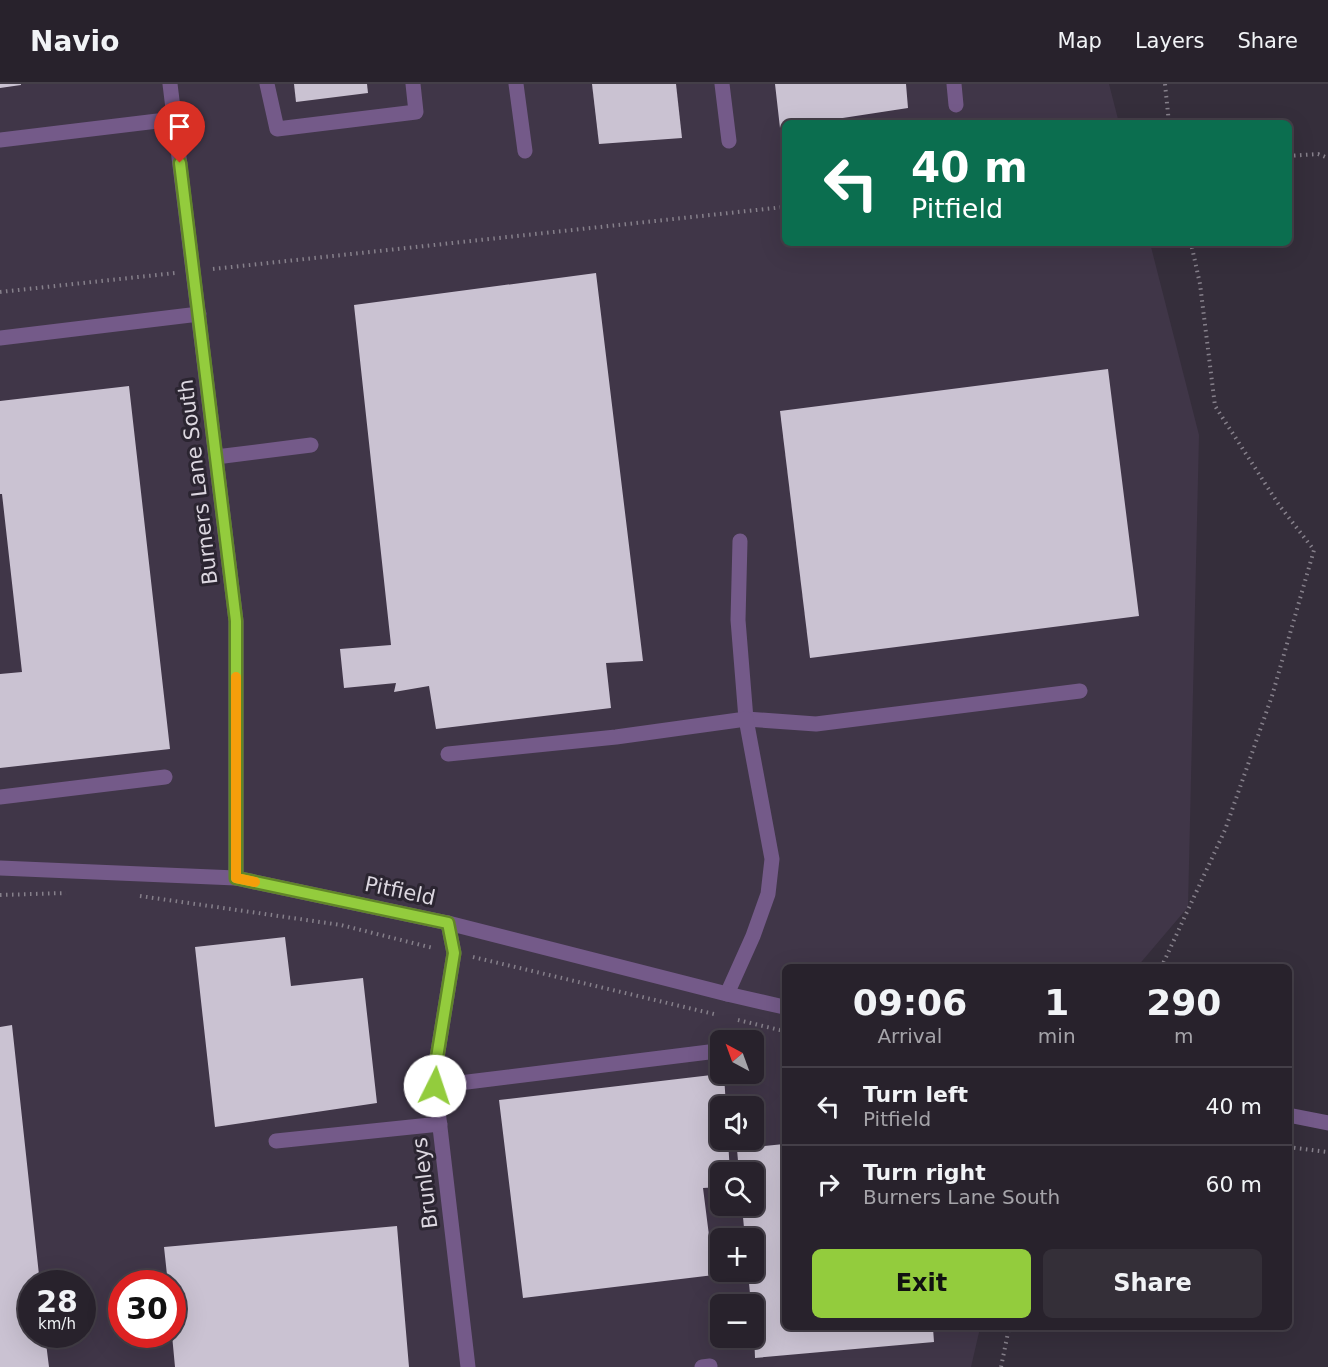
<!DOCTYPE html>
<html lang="en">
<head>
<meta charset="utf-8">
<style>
  body { margin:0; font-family:"DejaVu Sans",sans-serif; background:#342f38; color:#f1f3f6; height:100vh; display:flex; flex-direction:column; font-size:22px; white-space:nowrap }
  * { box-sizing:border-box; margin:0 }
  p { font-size:20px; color:#a5a4a9 }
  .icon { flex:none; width:33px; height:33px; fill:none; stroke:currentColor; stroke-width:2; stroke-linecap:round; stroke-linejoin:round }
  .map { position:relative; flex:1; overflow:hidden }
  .drawer { position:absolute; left:782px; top:880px; width:510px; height:366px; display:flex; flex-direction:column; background:#28222c; border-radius:9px; box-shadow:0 6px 24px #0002,0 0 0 2px #443f48 }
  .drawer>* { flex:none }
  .hud { position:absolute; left:782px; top:36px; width:510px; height:126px; border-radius:9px; box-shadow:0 6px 24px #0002,0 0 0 2px #443f48; background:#0b6e4f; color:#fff; overflow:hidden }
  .needle { width:39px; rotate:319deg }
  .fabs { position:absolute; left:710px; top:946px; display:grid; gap:12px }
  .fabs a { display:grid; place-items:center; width:54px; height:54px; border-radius:9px; background:#28222c; box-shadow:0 6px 24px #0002,0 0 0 2px #443f48; font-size:30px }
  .speed { position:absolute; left:18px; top:1186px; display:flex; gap:12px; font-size:30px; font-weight:700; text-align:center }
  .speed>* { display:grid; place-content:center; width:78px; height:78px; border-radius:50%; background:#28222c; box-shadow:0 6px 24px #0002,0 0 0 2px #443f48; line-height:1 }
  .speed small { font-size:15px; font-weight:400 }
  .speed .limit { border:9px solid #d22; background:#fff; color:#111 }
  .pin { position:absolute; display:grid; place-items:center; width:51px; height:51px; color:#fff; margin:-62px -26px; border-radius:50% 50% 50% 0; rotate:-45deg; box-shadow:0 0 6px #0007 }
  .pin .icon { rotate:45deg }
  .me { position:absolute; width:66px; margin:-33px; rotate:4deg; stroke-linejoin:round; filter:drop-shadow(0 0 4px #0008) }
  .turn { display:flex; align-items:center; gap:21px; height:126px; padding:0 30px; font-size:27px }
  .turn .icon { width:78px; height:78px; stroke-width:2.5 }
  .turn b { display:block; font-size:42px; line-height:51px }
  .eta { display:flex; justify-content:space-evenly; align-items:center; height:102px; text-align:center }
  .eta b { font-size:36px; font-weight:600; line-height:42px }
  .button { display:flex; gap:12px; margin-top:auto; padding:12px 30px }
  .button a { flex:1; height:69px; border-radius:9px; background:#93cc3d; color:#111; font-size:24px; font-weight:600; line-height:69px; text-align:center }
  .button a+a { background:#342f38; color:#f1f3f6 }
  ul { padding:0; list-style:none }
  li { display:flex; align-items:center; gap:18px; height:78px; padding:0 30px; border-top:2px solid #443f48 }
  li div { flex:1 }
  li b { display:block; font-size:22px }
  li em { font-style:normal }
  header { display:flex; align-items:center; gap:36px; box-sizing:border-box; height:84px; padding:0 30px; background:#28222c; border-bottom:2px solid #443f48 }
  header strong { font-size:28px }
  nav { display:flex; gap:33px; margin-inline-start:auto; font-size:21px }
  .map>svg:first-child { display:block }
  .built { fill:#403648; fill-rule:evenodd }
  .building { fill:#cac2d2 }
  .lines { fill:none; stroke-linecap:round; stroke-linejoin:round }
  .path { stroke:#86808b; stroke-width:4; stroke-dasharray:1.5 4.5; stroke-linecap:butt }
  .minor { stroke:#745a89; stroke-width:15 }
  .route-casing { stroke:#608528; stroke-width:15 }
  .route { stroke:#93cc3d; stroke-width:10 }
  .slow { stroke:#f59e0b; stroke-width:10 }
  .labels { text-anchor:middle; stroke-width:6; stroke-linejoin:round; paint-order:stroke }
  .street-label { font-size:21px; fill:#dcd7e0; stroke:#2b2531 }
</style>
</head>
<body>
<header>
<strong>Navio</strong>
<nav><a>Map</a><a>Layers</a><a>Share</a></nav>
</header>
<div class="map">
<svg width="1328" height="1283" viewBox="0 0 1328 1283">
  <rect width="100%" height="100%" fill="#352e3b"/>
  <path class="built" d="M0 0H1109L1119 39H784V159H1150L1199 351 1188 823 1137 883 784 884V1244H980L971 1283H0ZM720 957H753V990H720ZM720 1023H753V1056H720ZM720 1089H753V1122H720ZM720 1155H753V1188H720ZM32 1200H82V1251H32ZM122 1200H172V1251H122ZM720 1221H753V1254H720Z"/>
  <g class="building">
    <polygon points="0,0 21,0 21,1 0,4"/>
    <polygon points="294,0 367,0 368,9 296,18"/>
    <polygon points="592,0 676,0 682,54 599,60"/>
    <polygon points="775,0 906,0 908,24 810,39 784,39 784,43 780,44"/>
    <polygon points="596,189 643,577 606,579 611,624 436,645 429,602 394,608 396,599 344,604 340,565 391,561 354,221"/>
    <polygon points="1108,285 1139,532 810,574 780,327"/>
    <polygon points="129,302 170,665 0,684 0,590 22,588 2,410 0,410 0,317"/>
    <polygon points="285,853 291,902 363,894 377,1019 215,1043 195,863"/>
    <polygon points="12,941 40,1200 32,1200 32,1251 45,1251 49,1283 0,1283 0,943"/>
    <polygon points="720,990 724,990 726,1023 720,1023 720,1056 728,1056 730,1089 720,1089 720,1103 703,1104 714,1191 523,1214 499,1016"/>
    <polygon points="784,1060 784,1244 933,1244 934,1258 755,1274 753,1221 751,1221 748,1188 753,1188 753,1155 745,1155 742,1122 753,1122 753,1089 739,1089 737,1065"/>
    <polygon points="397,1142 409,1283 175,1283 172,1251 172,1200 168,1200 164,1163"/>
  </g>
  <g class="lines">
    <g class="path">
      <polyline points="1165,0 1169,39"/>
      <polyline points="1288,72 1318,70 1328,74"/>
      <polyline points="213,185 784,123"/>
      <polyline points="0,208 175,189"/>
      <polyline points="0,811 66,809"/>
      <polyline points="140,812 341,841 433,864"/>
      <polyline points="473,873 714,930"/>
      <polyline points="1161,884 1225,746 1272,612 1314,466 1279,421 1215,322 1200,200 1191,159"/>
      <polyline points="738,936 784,947"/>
      <polyline points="1288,1063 1328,1068"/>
      <polyline points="1001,1283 1009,1244"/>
    </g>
    <g class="minor">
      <polyline points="170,0 236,537 236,794"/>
      <polyline points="267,0 277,45 416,28 413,0"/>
      <polyline points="516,0 525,67"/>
      <polyline points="722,0 729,57"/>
      <polyline points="954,0 956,21"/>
      <polyline points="0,56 174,35"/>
      <polyline points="0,254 199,230"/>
      <polyline points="216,373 311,361"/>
      <polyline points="740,457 738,536 746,635 816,640 1080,607"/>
      <polyline points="448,670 616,653 746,635 772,775 768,810 753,852 727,910"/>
      <polyline points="0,713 165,693"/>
      <polyline points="0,784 236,794 448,839 727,910 784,923"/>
      <polyline points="448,839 454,869 434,992 468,1283"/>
      <polyline points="435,1002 717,967"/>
      <polyline points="1288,1031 1328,1039"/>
      <polyline points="276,1057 440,1040"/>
      <polyline points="702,1283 710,1282"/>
    </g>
  </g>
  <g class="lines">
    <defs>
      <polyline id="route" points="180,79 236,537 236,794 448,839 454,869 434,992 435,1002"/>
    </defs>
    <use href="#route" class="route-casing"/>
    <use href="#route" class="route"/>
    <polyline class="slow" points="236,593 236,794 255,798"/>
  </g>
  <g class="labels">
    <g class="street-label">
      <text transform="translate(198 398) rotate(-97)" y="7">Burners Lane South</text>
      <text transform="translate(400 807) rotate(12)" y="7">Pitfield</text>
      <text transform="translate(425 1099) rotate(-97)" y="7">Brunleys</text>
    </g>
  </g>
</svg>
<div class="fabs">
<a><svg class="needle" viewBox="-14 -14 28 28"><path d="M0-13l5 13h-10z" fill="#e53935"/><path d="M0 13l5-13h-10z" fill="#a5a4a9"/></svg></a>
<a><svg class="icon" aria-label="sound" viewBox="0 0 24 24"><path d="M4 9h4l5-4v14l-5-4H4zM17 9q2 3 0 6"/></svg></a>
<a><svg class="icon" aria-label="search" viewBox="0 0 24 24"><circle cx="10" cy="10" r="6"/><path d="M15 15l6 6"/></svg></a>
<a>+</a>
<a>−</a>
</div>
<div class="speed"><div>28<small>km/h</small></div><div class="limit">30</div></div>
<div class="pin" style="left:180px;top:79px;background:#d93025"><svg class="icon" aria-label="arrive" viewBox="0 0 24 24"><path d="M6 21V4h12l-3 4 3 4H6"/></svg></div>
<svg class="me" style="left:435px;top:1002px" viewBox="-20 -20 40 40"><circle r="19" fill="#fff"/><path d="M0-13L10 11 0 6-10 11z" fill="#93cc3d"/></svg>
<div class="hud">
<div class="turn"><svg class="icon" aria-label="left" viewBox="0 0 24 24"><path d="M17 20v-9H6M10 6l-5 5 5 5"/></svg><div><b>40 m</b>Pitfield</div></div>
</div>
<section class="drawer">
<div class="eta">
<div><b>09:06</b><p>Arrival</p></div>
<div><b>1</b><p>min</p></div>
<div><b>290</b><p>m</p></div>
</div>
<ul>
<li><svg class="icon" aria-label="left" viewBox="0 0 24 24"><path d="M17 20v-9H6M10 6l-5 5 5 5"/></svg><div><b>Turn left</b><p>Pitfield</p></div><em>40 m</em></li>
<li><svg class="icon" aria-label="right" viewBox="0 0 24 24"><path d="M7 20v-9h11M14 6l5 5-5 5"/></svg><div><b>Turn right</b><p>Burners Lane South</p></div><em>60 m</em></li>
</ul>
<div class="button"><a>Exit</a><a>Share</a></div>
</section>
</div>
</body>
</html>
